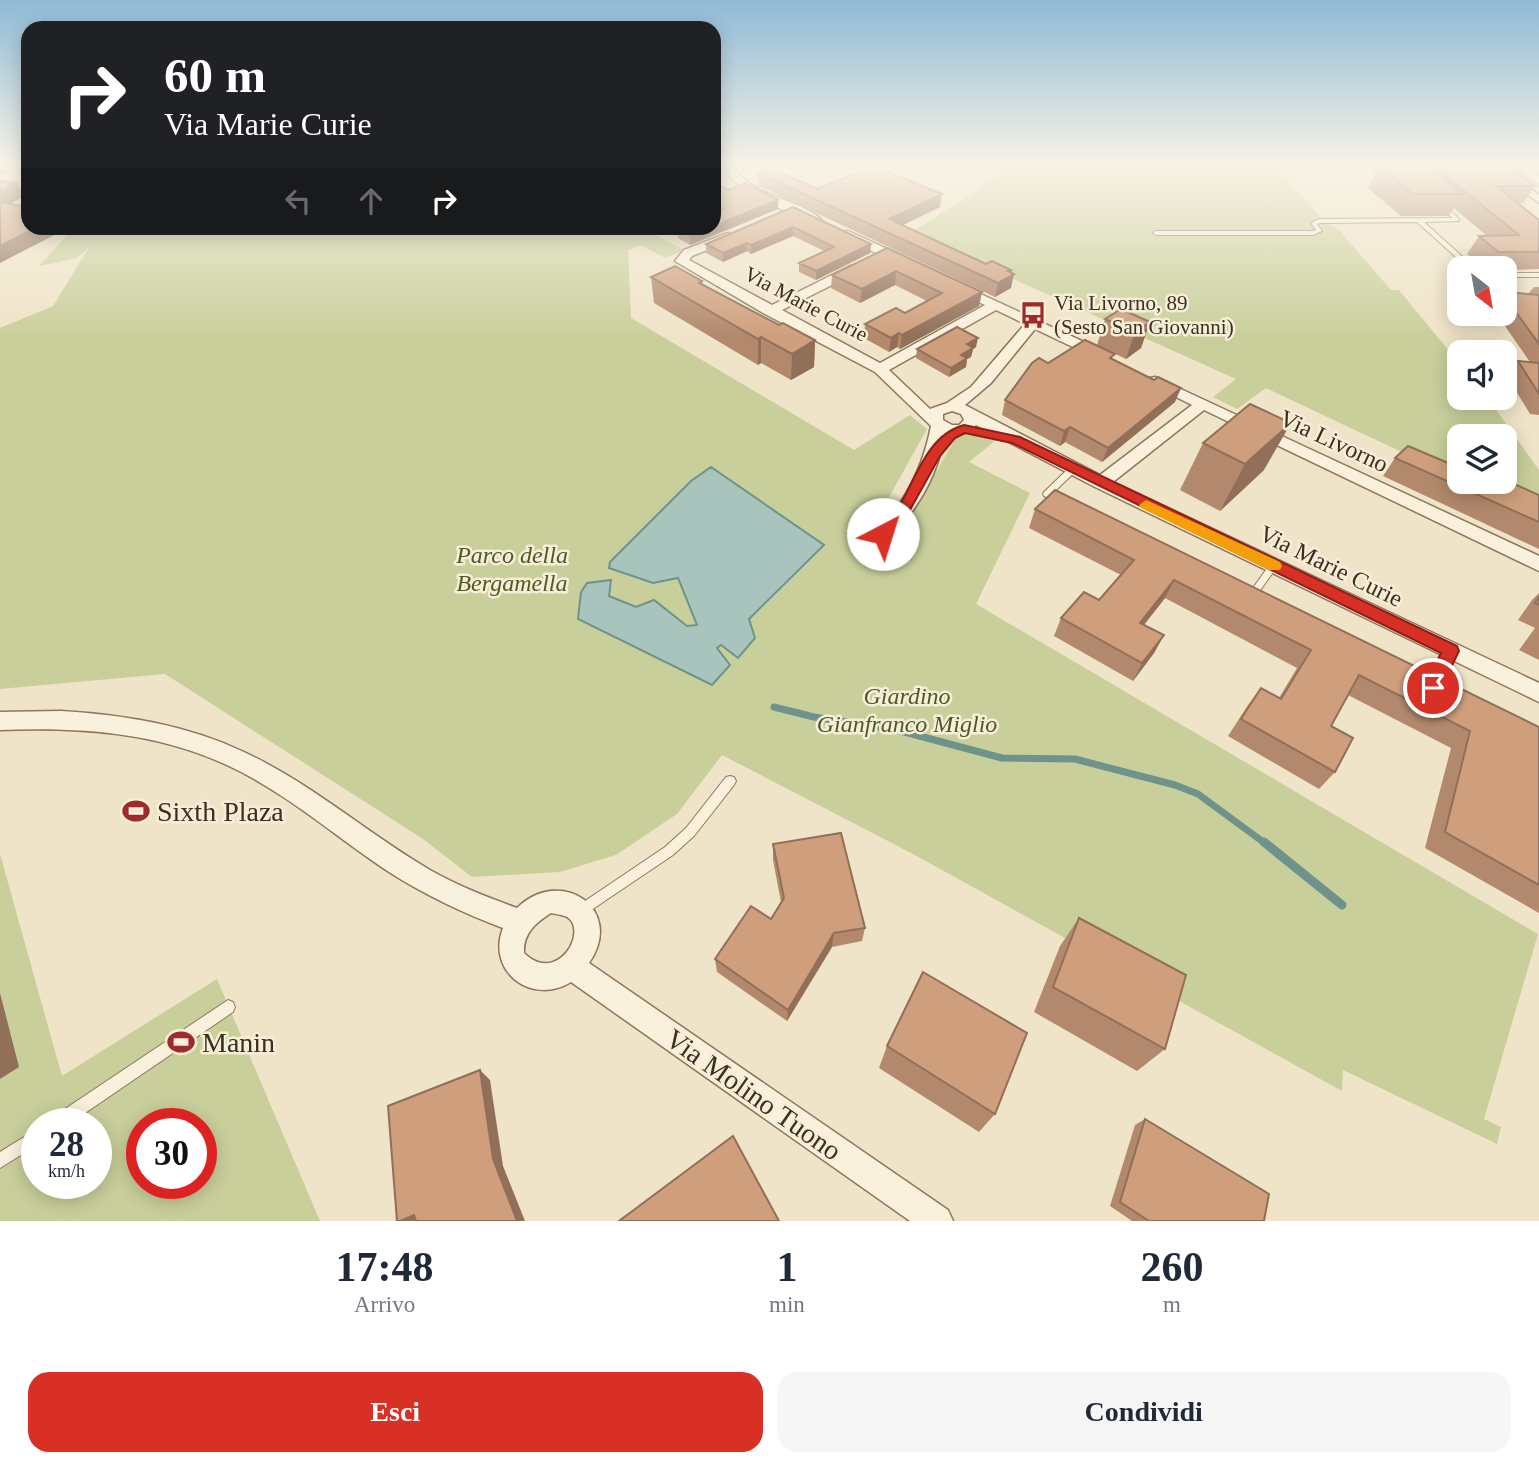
<!DOCTYPE html>
<html lang="it">
<head>
<meta charset="utf-8">
<style>
  body { margin:0; font-family:Georgia,serif; background:#f6f6f7; color:#1f2937; height:100vh; display:flex; flex-direction:column; font-size:26px; white-space:nowrap }
  * { box-sizing:border-box; margin:0 }
  p { font-size:23px; color:#747a83 }
  .icon { flex:none; width:38px; height:38px; fill:none; stroke:currentColor; stroke-width:2; stroke-linecap:round; stroke-linejoin:round }
  .map { position:relative; height:1221px; overflow:hidden }
  .panel { display:flex; flex-direction:column; background:#fff; flex:1 }
  .panel>* { flex:none }
  .top-card { position:absolute; left:21px; top:21px; width:700px; height:214px; border-radius:21px; box-shadow:0 4px 18px #0003; background:#202124; color:#fff; overflow:hidden }
  .needle { width:46px; rotate:149deg }
  .buttons { position:absolute; left:1447px; top:256px; display:grid; gap:14px }
  .buttons a { display:grid; place-items:center; width:70px; height:70px; border-radius:14px; background:#fff; box-shadow:0 4px 18px #0003; font-size:35px }
  .speed { position:absolute; left:21px; top:1108px; display:flex; gap:14px; font-size:35px; font-weight:700; text-align:center }
  .speed>* { display:grid; place-content:center; width:91px; height:91px; border-radius:50%; background:#fff; box-shadow:0 4px 18px #0003; line-height:1 }
  .speed small { font-size:18px; font-weight:400 }
  .speed .limit { border:10px solid #d22; background:#fff; color:#111 }
  .pin { position:absolute; display:grid; place-items:center; width:60px; height:60px; color:#fff; margin:-30px; border:4px solid #fff; border-radius:50%; box-shadow:0 2px 7px #0007 }
  .me { position:absolute; width:77px; margin:-38px; rotate:40deg; stroke-linejoin:round; filter:drop-shadow(0 0 5px #0008) }
  .turn { display:flex; align-items:center; gap:24px; height:147px; padding:0 28px; font-size:32px }
  .turn .icon { width:91px; height:91px; stroke-width:2.5 }
  .turn b { display:block; font-size:49px; line-height:60px }
  .lanes { display:flex; align-items:center; height:66px; padding:0 28px; background:#0003; justify-content:center; gap:35px; direction:ltr }
  .lanes .off { opacity:.35 }
  .eta { display:flex; justify-content:space-evenly; align-items:center; height:119px; text-align:center }
  .eta b { font-size:42px; font-weight:600; line-height:49px }
  .primary-button { display:flex; gap:14px; margin-top:auto; padding:14px 28px }
  .primary-button a { flex:1; height:80px; border-radius:21px; background:#d93025; color:#fff; font-size:28px; font-weight:600; line-height:80px; text-align:center }
  .primary-button a+a { background:#f6f6f7; color:#1f2937 }
  .map>svg:first-child { display:block }
  .green { fill:#c9cf9b; fill-rule:evenodd }
  .water { fill:#a9c4bc; stroke:#6f938a; stroke-width:2 }
  .lines { fill:none; stroke-linecap:round; stroke-linejoin:round }
  .stream-far1 { stroke:#6f938a; stroke-width:7 }
  .stream { stroke:#6f938a; stroke-width:9 }
  .lane-casing { stroke:#8d765c; stroke-width:2 }
  .street-casing { stroke:#8d765c; stroke-width:3 }
  .lane { fill:#faf1dc; fill-rule:evenodd }
  .street { fill:#faf1dc; fill-rule:evenodd }
  .wall { fill:#b2896c }
  .shaded-wall { fill:#916f58 }
  .building { fill:#cf9f7d; stroke:#916f58; stroke-width:2 }
  .route { fill:#d93025; stroke:#8d1f18; stroke-width:2 }
  .slow { fill:#f59e0b }
  .labels { text-anchor:middle; stroke-width:5; stroke-linejoin:round; paint-order:stroke }
  .far-poi-label { font-size:21px; fill:#3d2e20; stroke:#f7eed8; text-anchor:start }
  .far-street-label { font-size:21px; fill:#3d2e20; stroke:#f7eed8 }
  .street-label { font-size:24px; fill:#3d2e20; stroke:#f7eed8 }
  .park-label { font-size:24px; font-style:italic; fill:#4d5a26; stroke:#f7eed8 }
  .near-poi-label { font-size:28px; fill:#3d2e20; stroke:#f7eed8; text-anchor:start }
  .near-street-label { font-size:28px; fill:#3d2e20; stroke:#f7eed8 }
</style>
</head>
<body>
<div class="map">
<svg width="1539" height="1221" viewBox="0 0 1539 1221">
  <rect width="100%" height="100%" fill="#f0e4c8"/>
  <g class="green">
    <polygon points="991,166 1276,166 1324,221 1339,230 1391,290 1399,290 1459,363 1460,397 1487,397 1539,470 1539,516 1505,481 1505,436 1460,436 1459,479 1266,388 1237,409 1213,397 1236,379 911,233 1002,174 1000,169"/>
    <polygon points="89,228 660,228 650,232 684,250 665,258 640,245 628,250 631,318 854,450 910,415 927,429 869,533 894,543 957,436 967,433 996,440 969,462 1030,493 976,604 1538,934 1484,1119 1501,1127 1497,1144 1343,1070 1342,1091 913,854 722,755 677,814 616,855 560,872 472,877 423,839 165,674 0,689 0,328 53,306 90,246 77,258 39,266 68,234"/>
    <path d="M0 854 62 1076 217 979 320 1221H0ZM37 1124H96V1183H37ZM142 1124H201V1183H142Z"/>
  </g>
  <polygon class="water" points="711,467 824,545 749,619 755,638 738,658 721,645 717,648 730,665 712,685 578,619 581,592 587,583 611,580 609,596 636,607 654,600 687,626 697,625 678,578 653,583 609,568 610,562 691,481"/>
  <g class="lines">
    <polyline class="stream-far1" points="774,707 814,717 893,729 1002,758 1075,759 1175,785 1198,794 1266,844"/>
    <polyline class="stream" points="1264,842 1342,905"/>
    <defs>
      <g id="lane">
        <polygon points="1443,203 1459,219 1459,221 1424,222 1475,268 1468,268 1417,222 1320,223 1317,224 1322,231 1313,235 1156,235 1153,233 1156,231 1312,231 1316,230 1311,223 1319,219 1452,218 1440,205"/>
        <rect x="1505" y="273" width="34" height="4"/>
        <polygon points="1073,466 1077,469 1076,471 1053,493 1064,501 1063,503 1057,503 1044,496 1043,494 1044,492 1070,467"/>
        <polygon points="1273,563 1278,566 1276,568 1254,599 1248,599 1246,597 1248,595 1270,564"/>
        <polygon points="1451,647 1455,648 1456,651 1438,688 1437,691 1433,692 1429,691 1428,688 1446,651 1447,648"/>
        <polygon points="730,776 734,777 736,781 734,785 694,836 673,855 584,915 580,917 576,915 574,911 576,907 665,847 686,828 726,777"/>
        <polygon points="228,1000 233,1002 235,1007 233,1012 69,1124 48,1124 50,1119"/>
        <polygon points="37,1129 37,1145 0,1168 0,1152"/>
      </g>
      <g id="street">
        <path d="M723 166H733C753 198 795 197 821 219 809 227 749 194 737 183 731 178 727 173 723 166Z"/>
        <polygon points="1489,166 1501,166 1539,195 1539,203"/>
        <polygon points="1514,166 1526,166 1539,176 1539,184"/>
        <polygon points="848,231 907,258 909,261 907,264 899,264 844,238 844,232"/>
        <path d="M728 233 734 237 732 240 692 256 689 260 772 305 850 266H858V272L782 310 880 363 985 305 954 291 953 288 959 284 1108 353V359H1098L1035 329 991 383 965 405 1100 475 1192 405 1150 384 1148 381 1150 378 1155 377 1539 556V571L1204 410 1113 482 1539 683V702L1095 487 976 425C967 435 958 436 945 433 938 474 918 510 889 538H877L874 534 877 530C907 501 923 467 931 426L875 372 765 314 675 261 684 250ZM996 310 1025 324 971 387 947 403 930 409 889 370ZM952 411 961 414 964 420 959 425H952L943 420V414Z"/>
        <path d="M61 711C125 715 188 725 246 753 312 784 367 833 430 870 458 886 487 897 517 908 561 865 626 909 589 963L948 1210 953 1221H910L571 982C532 1006 486 972 503 928 463 913 425 895 389 872 336 837 287 793 229 766 157 732 79 727 0 730V712ZM551 913C556 914 563 915 567 917 589 930 558 986 524 953 523 934 535 923 551 913Z"/>
      </g>
    </defs>
    <use href="#lane" class="lane-casing"/>
    <use href="#street" class="street-casing"/>
    <use href="#lane" class="lane"/>
    <use href="#street" class="street"/>
  </g>
  <g class="wall">
    <polygon points="1370,166 1507,166 1535,186 1523,203 1518,203 1539,220 1539,269 1505,270 1505,268 1483,268 1467,254 1479,236 1487,236 1454,208 1449,216 1401,216 1368,188 1376,172"/>
    <polygon points="758,173 818,189 940,207 903,225 986,264 1010,272 1011,288 995,297 759,186"/>
    <polygon points="714,184 729,190 778,209 690,245 678,238 677,229 714,228"/>
    <polygon points="793,207 871,244 870,253 816,280 799,272 799,263 824,251 793,236 751,254 747,251 723,262 706,253 706,244"/>
    <polygon points="887,248 982,292 979,306 900,349 897,347 889,352 864,338 865,324 905,313 927,301 895,285 860,303 831,288 832,275"/>
    <polygon points="651,277 702,281 703,284 779,325 815,340 814,367 791,380 761,363 758,365 654,303"/>
    <polygon points="1534,287 1539,287 1539,415 1530,414 1507,376 1518,361 1530,362 1498,316 1499,313 1505,313 1505,294 1506,292 1528,294"/>
    <polygon points="1105,319 1150,322 1141,348 1126,359 1097,345"/>
    <polygon points="976,347 973,349 971,357 967,359 966,367 949,377 916,358 917,349"/>
    <polygon points="1113,360 1175,402 1102,462 1065,442 1060,446 1002,415 1005,400 1048,363"/>
    <polygon points="1203,443 1264,470 1220,511 1180,490"/>
    <polygon points="1395,458 1460,481 1539,495 1539,549 1383,476"/>
    <polygon points="1035,509 1539,727 1539,913 1425,848 1451,748 1348,695 1331,726 1335,772 1319,789 1228,736 1248,705 1261,688 1279,698 1297,668 1165,598 1144,625 1164,635 1154,653 1133,681 1054,636 1061,618 1099,600 1121,575 1029,528"/>
    <polygon points="1539,593 1539,660 1519,650 1535,628 1518,620 1532,600"/>
    <polygon points="773,844 865,928 862,941 832,947 787,1021 717,972 715,959 771,919 781,902 773,860"/>
    <polygon points="1079,918 1165,1049 1137,1071 1034,1012 1060,946"/>
    <polygon points="887,1046 995,1114 979,1132 879,1068"/>
    <polygon points="1145,1119 1264,1221 1132,1221 1110,1206 1135,1125"/>
  </g>
  <g class="shaded-wall">
    <polygon points="0,166 19,166 0,175"/>
    <polygon points="17,183 25,196 0,209 0,192"/>
    <polygon points="942,194 940,207 888,232 889,219"/>
    <polygon points="778,200 778,209 690,245 690,236 711,228 714,228 714,226"/>
    <polygon points="793,227 793,236 751,254 751,245"/>
    <polygon points="35,228 68,228 0,263 0,246"/>
    <polygon points="747,243 747,251 723,262 723,253"/>
    <polygon points="871,244 870,253 816,280 816,271"/>
    <polygon points="1011,270 1009,277 1014,274 1011,288 995,297 998,283 1008,271"/>
    <polygon points="896,271 895,285 860,303 862,289"/>
    <polygon points="982,292 979,306 900,349 902,335"/>
    <polygon points="1150,322 1141,348 1126,359 1135,332"/>
    <polygon points="899,333 897,347 889,352 891,338"/>
    <polygon points="761,337 761,363 758,365 758,339"/>
    <polygon points="978,338 976,347 973,349 971,357 967,359 966,367 949,377 951,368 961,355 967,344"/>
    <polygon points="815,340 814,367 791,380 792,354"/>
    <polygon points="1181,388 1175,402 1102,462 1108,448"/>
    <polygon points="1291,423 1264,470 1220,511 1245,464"/>
    <polygon points="1070,427 1065,442 1060,446 1064,431"/>
    <polygon points="1174,580 1165,598 1131,641 1140,623"/>
    <polygon points="1164,635 1154,653 1133,681 1142,663"/>
    <polygon points="834,933 832,947 787,1021 788,1010"/>
    <polygon points="0,993 19,1067 0,1079"/>
    <polygon points="480,1070 490,1080 503,1166 525,1221 517,1221 493,1159"/>
    <polygon points="414,1215 426,1221 400,1221"/>
  </g>
  <g class="building">
    <polygon points="873,166 942,194 889,219 986,264 992,261 1011,270 1008,271 1014,274 998,283 758,173 770,168 818,189"/>
    <polygon points="1380,166 1428,166 1463,194 1413,194"/>
    <polygon points="1483,166 1507,166 1535,186 1496,186 1539,220 1539,252 1498,252 1479,236 1519,235 1436,168"/>
    <polygon points="0,181 17,183 0,192"/>
    <polygon points="745,183 778,200 714,226 714,213 723,209 714,205 714,184 729,190"/>
    <polygon points="0,202 28,207 28,228 35,228 0,246"/>
    <polygon points="793,207 871,244 816,271 799,263 834,247 793,227 751,245 747,243 723,253 706,244"/>
    <polygon points="681,228 711,228 690,236 677,229"/>
    <polygon points="887,248 982,292 902,335 899,333 891,338 865,324 896,308 905,313 942,293 896,271 862,289 832,275"/>
    <polygon points="675,266 702,281 699,283 779,325 783,323 815,340 792,354 761,337 758,339 651,277"/>
    <polygon points="1506,292 1539,295 1539,344 1508,301 1513,302"/>
    <polygon points="1121,309 1150,322 1135,332 1105,319"/>
    <polygon points="957,327 978,338 967,344 973,348 961,355 967,358 951,368 917,349"/>
    <polygon points="1085,340 1115,354 1110,358 1154,380 1158,377 1181,388 1108,448 1070,427 1064,431 1005,400 1032,363 1039,358 1048,363"/>
    <polygon points="1518,361 1539,363 1539,394"/>
    <polygon points="1250,404 1291,423 1245,464 1203,443"/>
    <polygon points="1408,446 1460,468 1460,481 1505,481 1505,480 1539,495 1539,522 1395,458"/>
    <polygon points="1055,490 1539,727 1539,885 1445,832 1470,731 1359,675 1331,726 1353,738 1335,772 1241,719 1261,688 1281,699 1311,650 1174,580 1140,623 1164,635 1142,663 1061,618 1084,592 1099,600 1134,560 1035,509"/>
    <polygon points="1539,597 1539,605 1535,603"/>
    <polygon points="841,833 865,928 834,933 788,1010 715,959 751,906 771,919 784,898 773,844"/>
    <polygon points="1079,918 1186,975 1165,1049 1053,987"/>
    <polygon points="923,972 1027,1033 995,1114 887,1046"/>
    <polygon points="480,1070 493,1159 517,1221 416,1221 414,1215 400,1221 397,1221 388,1106"/>
    <polygon points="1145,1119 1269,1194 1264,1221 1149,1221 1120,1202"/>
    <polygon points="733,1136 779,1221 619,1221"/>
  </g>
  <linearGradient id="sky" x2="0" y2="1"><stop stop-color="#8fbad6"/><stop offset="0.49" stop-color="#f8f3e6"/><stop offset="1" stop-color="#f8f3e6" stop-opacity="0"/></linearGradient>
  <rect width="1539" height="337" fill="url(#sky)"/>
  <path class="route" d="M964 425 1020 437 1457 646 1459 651 1439 693H1427L1424 688 1441 653 1012 443 965 433 955 438 940 456 901 526 889 537H878L876 534C880 527 887 524 892 518 914 488 923 436 964 425Z"/>
  <polygon class="slow" points="1146,500 1280,562 1282,566 1280,570 1269,570 1141,508 1139,505"/>
  <defs>
    <symbol id="bus-bare" viewBox="-9 -9 18 18"><path d="M-5-6H5V4H4V6H2V4H-2V6H-4V4H-5ZM-3.5-4V0h7V-4ZM-3.5 1.2v1.5H-2V1.2ZM2 1.2v1.5H3.5V1.2Z" fill="#9e2a2b" stroke="#f7eed8" stroke-width="2.5" paint-order="stroke"/></symbol>
    <symbol id="stadium-bare" viewBox="-9 -9 18 18"><path d="M0-5a6.5 5 0 1 0 0 10a6.5 5 0 1 0 0-10ZM-3.5-1.8h7v3.6h-7Z" fill="#9e2a2b" stroke="#f7eed8" stroke-width="2.5" paint-order="stroke"/></symbol>
  </defs>
  <g fill-rule="evenodd">
    <use href="#bus-bare" x="1014" y="296" width="38" height="38"/>
    <use href="#stadium-bare" x="117" y="792" width="38" height="38"/>
    <use href="#stadium-bare" x="162" y="1023" width="38" height="38"/>
  </g>
  <g class="labels">
    <g class="far-poi-label">
      <text x="1054" y="310">Via Livorno, 89<tspan x="1054" dy="24">(Sesto San Giovanni)</tspan></text>
    </g>
    <g class="far-street-label">
      <text transform="translate(806 304) rotate(28)" y="7">Via Marie Curie</text>
    </g>
    <g class="street-label">
      <text transform="translate(1334 441) rotate(25)" y="8">Via Livorno</text>
      <text transform="translate(1331 566) rotate(26)" y="8">Via Marie Curie</text>
    </g>
    <g class="park-label">
      <text x="512" y="563">Parco della<tspan x="512" dy="28">Bergamella</tspan></text>
      <text x="907" y="704">Giardino<tspan x="907" dy="28">Gianfranco Miglio</tspan></text>
    </g>
    <g class="near-poi-label">
      <text x="157" y="821">Sixth Plaza</text>
      <text x="202" y="1052">Manin</text>
    </g>
    <g class="near-street-label">
      <text transform="translate(754 1094) rotate(35)" y="10">Via Molino Tuono</text>
    </g>
  </g>
</svg>
<div class="buttons">
<a><svg class="needle" viewBox="-14 -14 28 28"><path d="M0-13l5 13h-10z" fill="#e53935"/><path d="M0 13l5-13h-10z" fill="#747a83"/></svg></a>
<a><svg class="icon" aria-label="sound" viewBox="0 0 24 24"><path d="M4 9h4l5-4v14l-5-4H4zM17 9q2 3 0 6"/></svg></a>
<a><svg class="icon" aria-label="layers" viewBox="0 0 24 24"><path d="M12 4l9 5-9 5-9-5zM3 14l9 5 9-5"/></svg></a>
</div>
<div class="speed"><div>28<small>km/h</small></div><div class="limit">30</div></div>
<div class="pin" style="left:1433px;top:688px;background:#d93025"><svg class="icon" aria-label="arrive" viewBox="0 0 24 24"><path d="M6 21V4h12l-3 4 3 4H6"/></svg></div>
<svg class="me" style="left:883px;top:534px" viewBox="-20 -20 40 40"><circle r="19" fill="#fff"/><path d="M0-13L10 11 0 6-10 11z" fill="#d93025"/></svg>
<div class="top-card">
<div class="turn"><svg class="icon" aria-label="right" viewBox="0 0 24 24"><path d="M7 20v-9h11M14 6l5 5-5 5"/></svg><div><b>60 m</b>Via Marie Curie</div></div>
<div class="lanes"><svg class="icon off" aria-label="left" viewBox="0 0 24 24"><path d="M17 20v-9H6M10 6l-5 5 5 5"/></svg><svg class="icon off" aria-label="ahead" viewBox="0 0 24 24"><path d="M12 20V5M6 11l6-6 6 6"/></svg><svg class="icon" aria-label="right" viewBox="0 0 24 24"><path d="M7 20v-9h11M14 6l5 5-5 5"/></svg></div>
</div>
</div>
<section class="panel">
<div class="eta">
<div><b>17:48</b><p>Arrivo</p></div>
<div><b>1</b><p>min</p></div>
<div><b>260</b><p>m</p></div>
</div>
<div class="primary-button"><a>Esci</a><a>Condividi</a></div>
</section>
</body>
</html>
